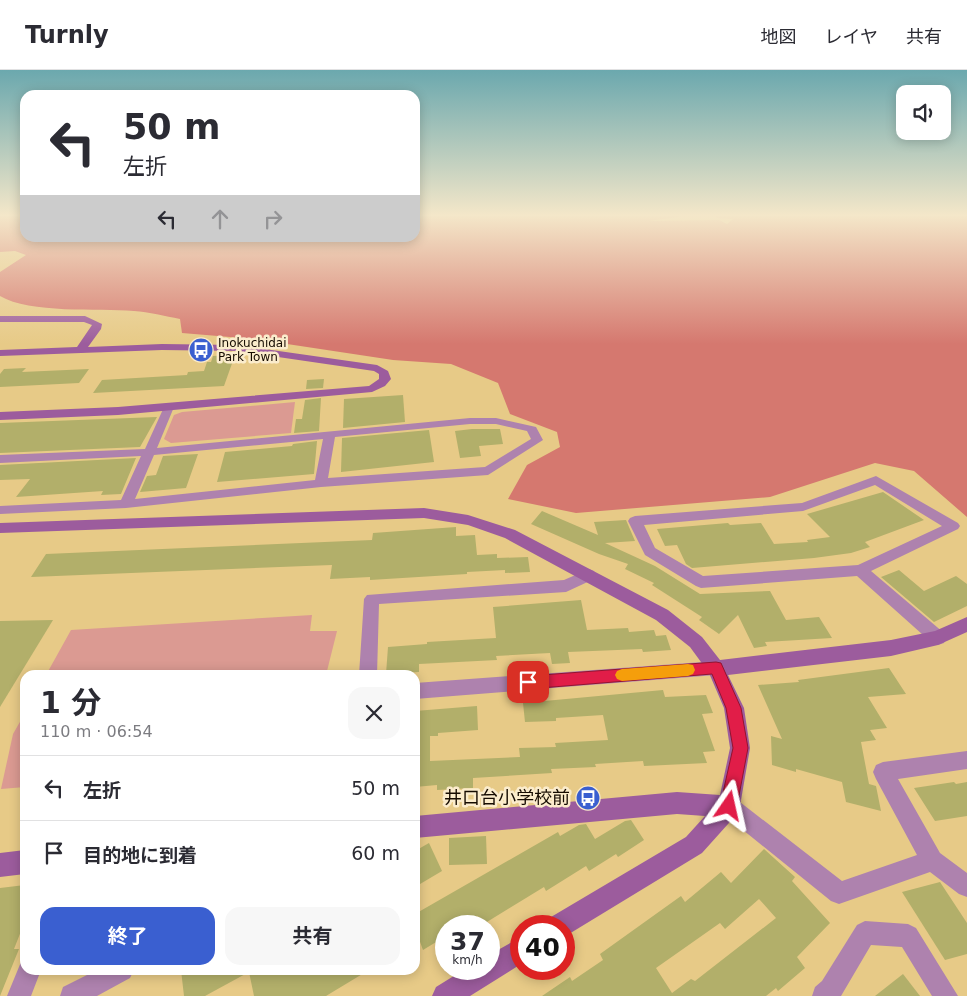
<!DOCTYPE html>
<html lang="ja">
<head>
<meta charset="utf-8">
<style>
  body { margin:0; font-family:"DejaVu Sans","Noto Sans JP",sans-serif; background:#f7f7f7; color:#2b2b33; height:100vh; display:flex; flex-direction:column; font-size:19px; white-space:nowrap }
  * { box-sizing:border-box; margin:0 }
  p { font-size:16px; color:#7c7c81 }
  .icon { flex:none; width:28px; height:28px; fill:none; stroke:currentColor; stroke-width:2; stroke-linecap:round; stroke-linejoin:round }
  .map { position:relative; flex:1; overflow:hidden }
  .sheet { position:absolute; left:20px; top:600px; width:400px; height:305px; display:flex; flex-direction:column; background:#fff; border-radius:15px; box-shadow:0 2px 12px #0003 }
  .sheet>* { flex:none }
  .banner { position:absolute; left:20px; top:20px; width:400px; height:152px; border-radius:15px; box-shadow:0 2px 12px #0003; background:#fff; color:#2b2b33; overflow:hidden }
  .buttons { position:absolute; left:896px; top:15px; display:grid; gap:10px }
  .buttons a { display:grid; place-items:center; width:55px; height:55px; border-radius:10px; background:#fff; box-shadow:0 2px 12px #0003; font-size:25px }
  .speed { position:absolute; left:435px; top:845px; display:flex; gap:10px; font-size:25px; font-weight:700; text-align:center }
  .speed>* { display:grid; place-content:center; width:65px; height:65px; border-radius:50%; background:#fff; box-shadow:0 2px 12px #0003; line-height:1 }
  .speed small { font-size:12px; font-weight:400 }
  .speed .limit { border:8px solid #d22; background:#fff; color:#111 }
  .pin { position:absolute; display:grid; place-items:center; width:42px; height:42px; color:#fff; margin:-21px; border-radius:10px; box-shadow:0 2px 8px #0006 }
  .me { position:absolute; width:55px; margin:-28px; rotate:11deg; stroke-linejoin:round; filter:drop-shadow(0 0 4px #0008) }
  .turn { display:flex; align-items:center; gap:18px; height:105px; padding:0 20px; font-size:22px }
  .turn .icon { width:65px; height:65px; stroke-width:2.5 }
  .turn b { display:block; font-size:35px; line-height:42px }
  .lanes { display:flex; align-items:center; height:48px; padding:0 20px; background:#0003; justify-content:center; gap:25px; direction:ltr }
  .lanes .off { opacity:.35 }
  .round { display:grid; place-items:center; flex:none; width:52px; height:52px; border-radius:15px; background:#f7f7f7 }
  .head { display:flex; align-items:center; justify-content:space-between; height:85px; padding:0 20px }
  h1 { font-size:30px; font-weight:700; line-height:38px }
  .primary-button { display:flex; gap:10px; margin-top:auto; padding:10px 20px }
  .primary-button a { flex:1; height:58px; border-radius:15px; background:#3a5fd0; color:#fff; font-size:20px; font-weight:700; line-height:58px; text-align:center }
  .primary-button a+a { background:#f7f7f7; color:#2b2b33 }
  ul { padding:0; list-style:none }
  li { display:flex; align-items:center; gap:15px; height:65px; padding:0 20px; border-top:1px solid #e1e1e2 }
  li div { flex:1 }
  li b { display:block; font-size:19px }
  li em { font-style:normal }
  header { display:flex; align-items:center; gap:30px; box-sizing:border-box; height:70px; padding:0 25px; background:#fff; border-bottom:1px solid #e1e1e2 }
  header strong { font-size:24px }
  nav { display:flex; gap:28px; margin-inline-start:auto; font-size:18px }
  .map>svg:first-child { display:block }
  .green { fill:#db9a92 }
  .forest { fill:#d5786f }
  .building { fill:#b2af6a; fill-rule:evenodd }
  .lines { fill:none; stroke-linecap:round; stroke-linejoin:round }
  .street { fill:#ae82ae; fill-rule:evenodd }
  .secondary { fill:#9c5c9d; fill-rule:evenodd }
  .route { fill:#e11d48; stroke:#92132f }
  .slow { fill:#f59e0b }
  .labels { text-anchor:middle; stroke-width:5; stroke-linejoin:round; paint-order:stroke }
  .far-poi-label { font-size:12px; fill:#150b00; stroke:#fbeccc; text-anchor:start }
  .near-poi-label { font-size:18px; fill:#150b00; stroke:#fbeccc; text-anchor:end }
</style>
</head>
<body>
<header>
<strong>Turnly</strong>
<nav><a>地図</a><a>レイヤ</a><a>共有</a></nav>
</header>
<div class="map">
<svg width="967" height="926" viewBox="0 0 967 926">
  <rect width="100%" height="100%" fill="#e7ca87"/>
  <g class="green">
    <polygon points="295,332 291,363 171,373 164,369 174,345 182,342"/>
    <polygon points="312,545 310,561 337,561 326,605 46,605 71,560"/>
    <polygon points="25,643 25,717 1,719 13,664"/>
  </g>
  <path class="forest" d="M0 144H25V168H415V144H700L648 151 719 150 727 154 733 149 717 148 714 145 708 144H967V447L914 401 875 393 770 427 576 443 508 429 527 395 560 377 557 362 510 344 498 313 451 294 393 290 254 269 182 263 180 249C165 246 149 242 134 241 98 238 30 244 0 226V202L26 185 15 181 0 182Z"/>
  <g class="building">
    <polygon points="235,285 224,316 93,323 102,310 187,305 188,302 204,301 207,292 211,292 213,286"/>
    <polygon points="26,298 22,302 89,299 79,313 0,317 0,304 4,299"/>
    <polygon points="324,309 323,318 306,319 307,310"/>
    <polygon points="403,325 405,352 343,358 344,329"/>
    <polygon points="321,328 319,361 294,363 296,349 302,349 305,330"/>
    <polygon points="157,347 140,377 0,383 0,353"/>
    <polygon points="472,359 500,359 503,374 479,376 481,386 460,388 455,361"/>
    <polygon points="429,360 434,392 341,402 342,368"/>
    <polygon points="317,371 314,404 217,412 225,382 292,376 293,374"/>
    <polygon points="198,384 186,418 140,422 147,406 156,405 163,386"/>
    <polygon points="136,388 121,424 101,425 103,421 16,427 30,409 0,410 0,395"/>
    <polygon points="883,422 924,450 865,472 870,477 851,483 814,488 692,498 686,494 677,475 665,476 657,459 728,453 730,455 761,453 774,474 808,472 807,470 830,467 807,444"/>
    <polygon points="542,441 598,465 594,452 626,450 635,471 605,473 655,496 700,524 770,521 786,550 819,547 832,568 765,572 767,576 754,578 738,545 719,564 699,550 702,547 652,515 654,513 625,499 628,494 599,484 531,454"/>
    <polygon points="456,457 456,466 475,465 477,485 497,484 497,488 528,487 530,502 505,503 505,500 467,502 467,504 370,510 370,507 330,509 332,495 31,507 46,484 372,470 373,463"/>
    <polygon points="899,500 924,521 956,506 967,514 967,536 934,552 881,507"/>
    <polygon points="581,530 587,560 628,558 629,562 654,560 656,566 666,565 671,580 643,582 642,579 568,582 570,593 552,594 550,583 496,586 497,590 419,594 419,602 386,604 388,577 427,574 427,572 496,568 493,537"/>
    <polygon points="53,550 0,637 0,551"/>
    <polygon points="889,598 906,624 868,627 887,658 870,660 876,670 861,672 869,714 876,716 881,741 846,732 842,712 796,699 796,702 772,695 771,666 782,669 758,615 799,612 798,610"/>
    <polygon points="663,620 665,627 706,625 713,643 702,644 715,681 703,682 707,693 644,696 643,691 595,694 596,697 551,699 552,703 473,708 473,718 437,720 437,715 415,717 415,641 477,636 478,660 438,663 438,666 430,666 430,691 520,687 519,678 556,677 555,673 608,670 603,645 556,648 556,651 525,652 523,633"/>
    <polygon points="954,712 956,714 967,712 967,746 935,751 914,718"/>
    <polygon points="631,750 644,770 618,787 616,784 589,801 586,796 546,821 544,817 482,855 478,846 462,856 446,856 446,866 423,880 415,858 415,844 558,762 560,766 579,755 586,754 595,769 625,751"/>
    <polygon points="486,766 487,794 449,795 449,768"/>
    <polygon points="429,773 442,801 415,817 415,781"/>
    <path d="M764 779 795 807 792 811 830 853 797 887 805 898 778 921 776 918 766 926H542L570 907 572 911 603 890 600 884 681 826 685 832 721 802 731 813ZM759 829 776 848 695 911 691 909 672 923 656 898 720 853 725 859Z"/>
    <polygon points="940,812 967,853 967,884 945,890 902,822"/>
    <polygon points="25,815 25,851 14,879 19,879 0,926 0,818"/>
    <polygon points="181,900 369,900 326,926 254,926 249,902 205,926 184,926"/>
    <polygon points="903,904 920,926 875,926"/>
  </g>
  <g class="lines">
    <g class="street">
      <path d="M169 334 174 337 157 378 470 348H496L536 357 543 370 488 405 321 417 126 438 0 444V436L121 430 141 386 0 393V385L145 379 164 337ZM470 354H496L527 361 531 369 485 397 328 408 335 367ZM323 369 315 410 135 429 154 385Z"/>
      <path d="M876 406 958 453 960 456 958 459 871 501 944 563 946 568 944 573 938 575 932 573 857 506 701 518 696 516 645 485 628 451 630 448 635 446 802 433ZM875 415 942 456 858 495 703 506 655 478 644 455 803 441Z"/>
      <polygon points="589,499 594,501 596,505 594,509 566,522 379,534 377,605 359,605 364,529 367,525 564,510"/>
      <polygon points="716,591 722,593 724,598 722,603 716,605 415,629 415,613"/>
      <polygon points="967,681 967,699 898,709 940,783 967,803 967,827 959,824 930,802 839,834 831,831 722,743 719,736 722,729 729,726 736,729 842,811 917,785 876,709 873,702 876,695 883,692"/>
      <polygon points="865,851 908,854 916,858 958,926 932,926 902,877 871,875 841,926 812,926 815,917 822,911 857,855"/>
      <polygon points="25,890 25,900 41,900 31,926 7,926 21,892"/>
      <polygon points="97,900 134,900 130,908 97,926 60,926 63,917"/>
    </g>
    <g class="secondary">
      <polygon points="0,246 85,246 102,254 101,259 88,277 162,274 237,275 377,295 388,301 391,309 385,316 372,322 118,345 0,350 0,342 118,337 369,316 379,309 379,304 374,301 237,281 162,280 0,286 0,280 77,277 92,255 84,252 0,252"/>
      <polygon points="424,438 468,445 515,460 668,540 702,567 720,590 891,570 935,561 967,547 967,562 938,575 891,586 728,605 744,638 750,678 740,736 737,744 702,783 564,867 564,856 548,856 551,847 686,767 705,746 677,744 415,768 415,746 677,722 720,725 730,678 724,638 709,603 690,577 656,550 505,468 468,455 424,448 0,463 0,453"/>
      <polygon points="25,780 25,804 0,807 0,783"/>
      <polygon points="521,867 521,894 470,926 432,926 436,917 465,899 489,899 489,885"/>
    </g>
  </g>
  <linearGradient id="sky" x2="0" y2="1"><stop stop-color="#6ba8ae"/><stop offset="0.53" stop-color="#f4e7c9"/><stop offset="1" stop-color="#f4e7c9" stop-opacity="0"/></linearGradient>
  <rect width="967" height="274" fill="url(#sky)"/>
  <polygon class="route" points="716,592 721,593 741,638 748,678 737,736 735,742 729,745 723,742 720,736 733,678 726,638 712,604 528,619 523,617 521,612 523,608 528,606"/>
  <polygon class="slow" points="688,594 693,595 695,600 693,604 688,606 622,611 617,609 615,605 617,601 622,599"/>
  <defs>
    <symbol id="bus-disc" viewBox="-11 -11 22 22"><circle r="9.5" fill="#3a5fd0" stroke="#fbeccc"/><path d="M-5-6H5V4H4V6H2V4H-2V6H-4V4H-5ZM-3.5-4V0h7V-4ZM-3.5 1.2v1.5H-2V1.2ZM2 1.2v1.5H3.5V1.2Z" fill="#fff"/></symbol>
  </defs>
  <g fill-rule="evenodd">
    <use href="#bus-disc" x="187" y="266" width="28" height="28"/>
    <use href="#bus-disc" x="574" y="714" width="28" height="28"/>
  </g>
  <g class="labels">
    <g class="far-poi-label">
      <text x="218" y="277">Inokuchidai<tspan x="218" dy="14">Park Town</tspan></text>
    </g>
    <g class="near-poi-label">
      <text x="570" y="734">井口台小学校前</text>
    </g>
  </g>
</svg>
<div class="buttons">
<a><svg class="icon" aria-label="sound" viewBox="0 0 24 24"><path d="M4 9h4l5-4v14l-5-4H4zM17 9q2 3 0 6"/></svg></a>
</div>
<div class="speed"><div>37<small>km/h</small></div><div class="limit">40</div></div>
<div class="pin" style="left:528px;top:612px;background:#d93025"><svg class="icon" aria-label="arrive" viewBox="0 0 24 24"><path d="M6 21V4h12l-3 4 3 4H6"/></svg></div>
<svg class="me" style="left:729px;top:736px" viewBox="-20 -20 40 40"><path d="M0-17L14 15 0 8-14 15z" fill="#e11d48" stroke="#fff" stroke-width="4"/></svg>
<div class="banner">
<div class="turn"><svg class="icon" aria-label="left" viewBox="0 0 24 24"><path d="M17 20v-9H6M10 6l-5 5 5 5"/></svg><div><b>50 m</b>左折</div></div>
<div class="lanes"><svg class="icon" aria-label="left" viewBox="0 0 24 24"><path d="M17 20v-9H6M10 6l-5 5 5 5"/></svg><svg class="icon off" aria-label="ahead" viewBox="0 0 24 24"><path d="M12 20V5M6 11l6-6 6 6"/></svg><svg class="icon off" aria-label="right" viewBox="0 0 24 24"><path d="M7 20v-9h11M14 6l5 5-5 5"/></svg></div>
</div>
<section class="sheet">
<div class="head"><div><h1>1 分</h1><p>110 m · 06:54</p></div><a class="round"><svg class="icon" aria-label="close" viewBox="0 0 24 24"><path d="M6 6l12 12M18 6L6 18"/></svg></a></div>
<ul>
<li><svg class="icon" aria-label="left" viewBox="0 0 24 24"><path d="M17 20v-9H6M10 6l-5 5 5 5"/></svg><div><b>左折</b></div><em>50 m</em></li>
<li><svg class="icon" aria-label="arrive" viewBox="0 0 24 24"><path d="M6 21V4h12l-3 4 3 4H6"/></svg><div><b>目的地に到着</b></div><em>60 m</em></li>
</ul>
<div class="primary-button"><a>終了</a><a>共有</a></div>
</section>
</div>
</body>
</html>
